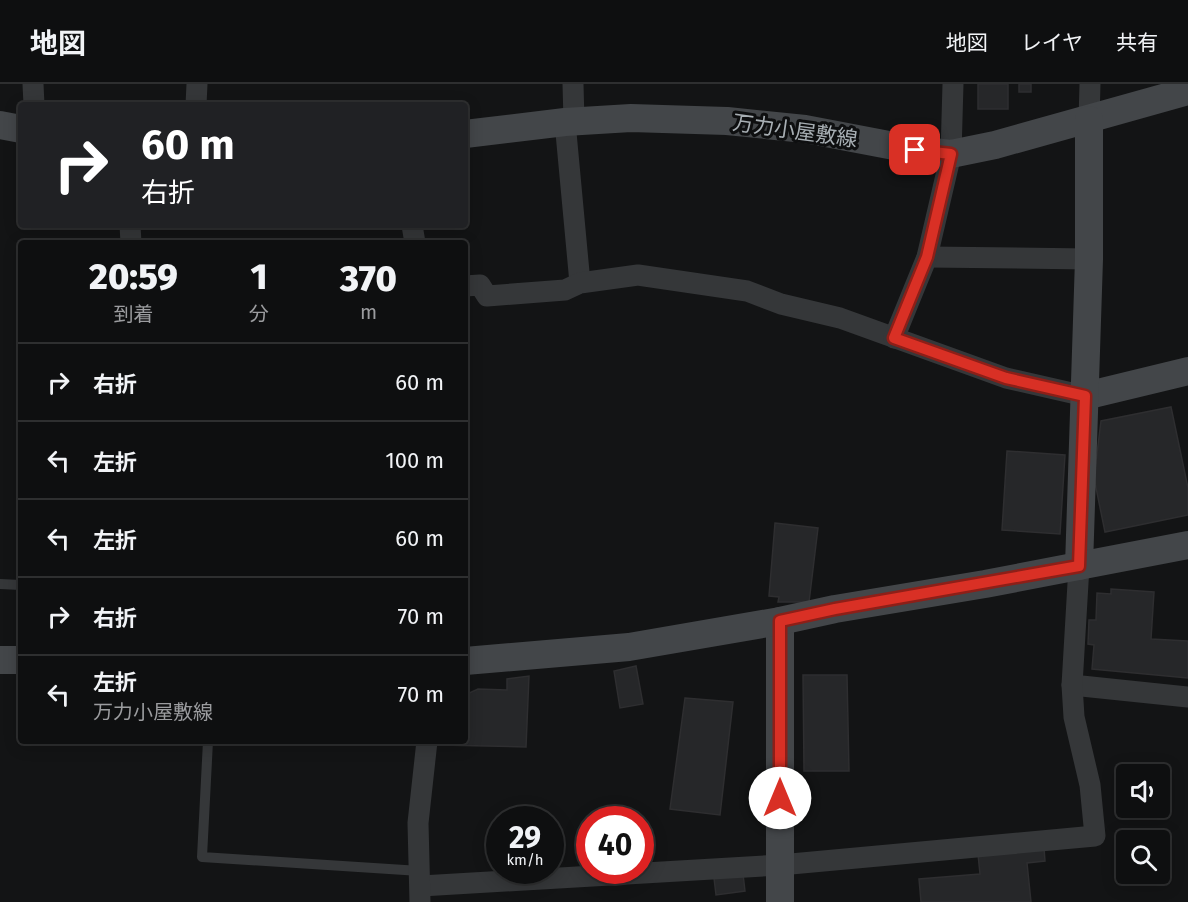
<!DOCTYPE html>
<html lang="ja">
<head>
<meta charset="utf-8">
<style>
  body { margin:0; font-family:"Fira Sans","Noto Sans JP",sans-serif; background:#1c1d1e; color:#f1f3f6; height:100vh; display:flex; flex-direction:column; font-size:22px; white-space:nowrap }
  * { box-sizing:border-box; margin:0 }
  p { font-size:20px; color:#9b9c9f }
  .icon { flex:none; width:33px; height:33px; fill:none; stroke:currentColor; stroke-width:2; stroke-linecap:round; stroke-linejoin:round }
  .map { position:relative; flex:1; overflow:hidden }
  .sheet { position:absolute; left:18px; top:156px; width:450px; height:504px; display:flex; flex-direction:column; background:#0e0f10; border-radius:6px; box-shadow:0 3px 15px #0003,0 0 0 2px #2e2f30 }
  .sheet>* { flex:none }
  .banner { position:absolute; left:18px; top:18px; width:450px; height:126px; border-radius:6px; box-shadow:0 3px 15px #0003,0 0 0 2px #2e2f30; background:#202124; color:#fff; overflow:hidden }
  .buttons { position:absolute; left:1116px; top:680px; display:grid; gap:12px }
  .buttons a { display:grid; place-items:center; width:54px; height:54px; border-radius:6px; background:#0e0f10; box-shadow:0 3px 15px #0003,0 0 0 2px #2e2f30; font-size:30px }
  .speed { position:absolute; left:486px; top:722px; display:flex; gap:12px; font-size:30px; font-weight:700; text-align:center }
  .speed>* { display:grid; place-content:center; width:78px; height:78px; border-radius:50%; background:#0e0f10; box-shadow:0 3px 15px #0003,0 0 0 2px #2e2f30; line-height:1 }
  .speed small { font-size:15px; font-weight:400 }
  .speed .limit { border:9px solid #d22; background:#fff; color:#111 }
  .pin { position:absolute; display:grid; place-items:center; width:51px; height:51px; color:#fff; margin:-26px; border-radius:12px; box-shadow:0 3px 9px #0006 }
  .me { position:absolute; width:66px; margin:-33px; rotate:0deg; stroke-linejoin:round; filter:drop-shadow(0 0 4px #0008) }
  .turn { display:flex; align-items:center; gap:21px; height:126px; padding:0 24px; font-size:27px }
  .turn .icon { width:78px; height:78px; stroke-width:2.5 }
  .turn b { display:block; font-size:42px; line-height:51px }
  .eta { display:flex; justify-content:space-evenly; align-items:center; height:102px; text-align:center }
  .eta b { font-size:36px; font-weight:800; line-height:42px }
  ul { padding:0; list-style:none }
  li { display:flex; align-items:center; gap:18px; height:78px; padding:0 24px; border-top:2px solid #2e2f30 }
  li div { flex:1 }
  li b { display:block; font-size:22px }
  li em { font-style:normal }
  header { display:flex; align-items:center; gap:36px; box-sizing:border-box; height:84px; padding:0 30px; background:#0e0f10; border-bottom:2px solid #2e2f30 }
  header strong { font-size:28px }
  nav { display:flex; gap:33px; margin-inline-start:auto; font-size:21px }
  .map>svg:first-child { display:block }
  .building { fill:#262729; stroke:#2e2e30; stroke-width:1.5 }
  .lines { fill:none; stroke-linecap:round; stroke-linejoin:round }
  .lane { stroke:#353739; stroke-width:10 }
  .street { stroke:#353739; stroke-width:21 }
  .secondary { stroke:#434649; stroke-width:28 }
  .route-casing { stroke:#8d1f18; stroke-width:15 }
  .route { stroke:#d93025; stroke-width:10 }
  .labels { text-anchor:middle; stroke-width:6; stroke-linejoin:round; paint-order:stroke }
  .street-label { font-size:21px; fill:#a7aeb3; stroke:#0e0f10 }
</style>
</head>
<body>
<header>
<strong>地図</strong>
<nav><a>地図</a><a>レイヤ</a><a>共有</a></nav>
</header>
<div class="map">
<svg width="1188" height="818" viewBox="0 0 1188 818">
  <rect width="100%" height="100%" fill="#131415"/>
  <g class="building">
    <rect x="978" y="0" width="30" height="25"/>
    <rect x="1019" y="0" width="12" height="8"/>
    <polygon points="1171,323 1188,404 1188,431 1105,448 1094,394 1101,337"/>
    <polygon points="1007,367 1065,371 1060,450 1002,446"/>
    <polygon points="775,439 818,444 809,518 778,518 779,513 769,512"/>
    <polygon points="1111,505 1154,508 1151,555 1188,557 1188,594 1092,585 1094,561 1088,560 1089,536 1096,536 1097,509 1111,510"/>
    <polygon points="636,582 643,620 620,624 614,587"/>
    <polygon points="803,591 847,591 849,687 804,687"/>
    <polygon points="529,592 526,663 442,661 442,657 465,657 465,611 478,605 507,606 507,595"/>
    <polygon points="685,614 733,618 720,731 670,725"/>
    <polygon points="1044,764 1045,777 1027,779 1031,818 921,818 919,795 980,790 978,770"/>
    <polygon points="743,790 745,807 716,811 714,794"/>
  </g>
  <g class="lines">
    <g class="lane">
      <polyline points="0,500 21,501"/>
      <polyline points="208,657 202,773 420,787"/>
    </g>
    <g class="street">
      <polyline points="33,0 34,21"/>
      <polyline points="573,0 574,37"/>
      <polyline points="196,21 197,0"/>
      <polyline points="1089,36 1090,0"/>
      <polyline points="565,38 580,199"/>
      <polyline points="130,141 131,159"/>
      <polyline points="412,141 415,159"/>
      <polyline points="927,173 1089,175"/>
      <polyline points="465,202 480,201 487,212 565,206 580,199 638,191 747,207 781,220 840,234 1006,294 1085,312"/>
      <polyline points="894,254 927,173 951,70 953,0"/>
      <polyline points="1072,601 1188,613"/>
      <polyline points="421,802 780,781 1095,752 1090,701 1074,633 1072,601 1079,482"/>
      <polyline points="420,818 418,739 427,657"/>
    </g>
    <g class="secondary">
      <polyline points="0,41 21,45"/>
      <polyline points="465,50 565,38 631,34 727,37 805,45 915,66 951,70 995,61 1188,7"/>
      <polyline points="1085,312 1188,287"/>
      <polyline points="1079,482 1089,175 1089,36"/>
      <polyline points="780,537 780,818"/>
      <polyline points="0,576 21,576"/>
      <polyline points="465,577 629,563 780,537 835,525 985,500 1188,461"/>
    </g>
  </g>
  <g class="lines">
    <defs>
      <polyline id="route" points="780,714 780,537 835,525 1079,482 1085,312 1006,294 894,254 927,173 951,70 915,66"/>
    </defs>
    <use href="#route" class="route-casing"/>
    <use href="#route" class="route"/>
  </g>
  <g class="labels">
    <g class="street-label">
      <text transform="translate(795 47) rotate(8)" y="7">万力小屋敷線</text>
    </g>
  </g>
</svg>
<div class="buttons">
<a><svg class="icon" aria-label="sound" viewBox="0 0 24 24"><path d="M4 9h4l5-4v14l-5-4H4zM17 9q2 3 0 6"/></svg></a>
<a><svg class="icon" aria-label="search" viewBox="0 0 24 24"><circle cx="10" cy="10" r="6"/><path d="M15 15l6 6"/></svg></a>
</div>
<div class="speed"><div>29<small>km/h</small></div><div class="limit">40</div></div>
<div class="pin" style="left:915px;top:66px;background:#d93025"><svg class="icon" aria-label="arrive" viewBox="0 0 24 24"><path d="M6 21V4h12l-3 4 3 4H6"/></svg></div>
<svg class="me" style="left:780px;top:714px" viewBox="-20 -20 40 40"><circle r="19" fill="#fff"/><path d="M0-13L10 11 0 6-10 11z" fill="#d93025"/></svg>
<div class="banner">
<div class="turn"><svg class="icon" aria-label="right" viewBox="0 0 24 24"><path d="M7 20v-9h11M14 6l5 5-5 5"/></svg><div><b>60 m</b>右折</div></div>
</div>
<section class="sheet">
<div class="eta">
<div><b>20:59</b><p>到着</p></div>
<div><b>1</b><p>分</p></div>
<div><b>370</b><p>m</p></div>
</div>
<ul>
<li><svg class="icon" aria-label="right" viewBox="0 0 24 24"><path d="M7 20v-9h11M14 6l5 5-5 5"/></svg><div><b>右折</b></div><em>60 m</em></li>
<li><svg class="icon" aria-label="left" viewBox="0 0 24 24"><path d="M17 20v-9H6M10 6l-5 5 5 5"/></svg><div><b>左折</b></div><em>100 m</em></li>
<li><svg class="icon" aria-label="left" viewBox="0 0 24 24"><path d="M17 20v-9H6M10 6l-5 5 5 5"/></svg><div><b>左折</b></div><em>60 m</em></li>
<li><svg class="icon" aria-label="right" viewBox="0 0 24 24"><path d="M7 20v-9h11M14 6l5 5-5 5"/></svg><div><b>右折</b></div><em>70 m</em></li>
<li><svg class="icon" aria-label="left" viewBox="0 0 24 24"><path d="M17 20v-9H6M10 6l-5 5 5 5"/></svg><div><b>左折</b><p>万力小屋敷線</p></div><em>70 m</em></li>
</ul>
</section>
</div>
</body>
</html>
